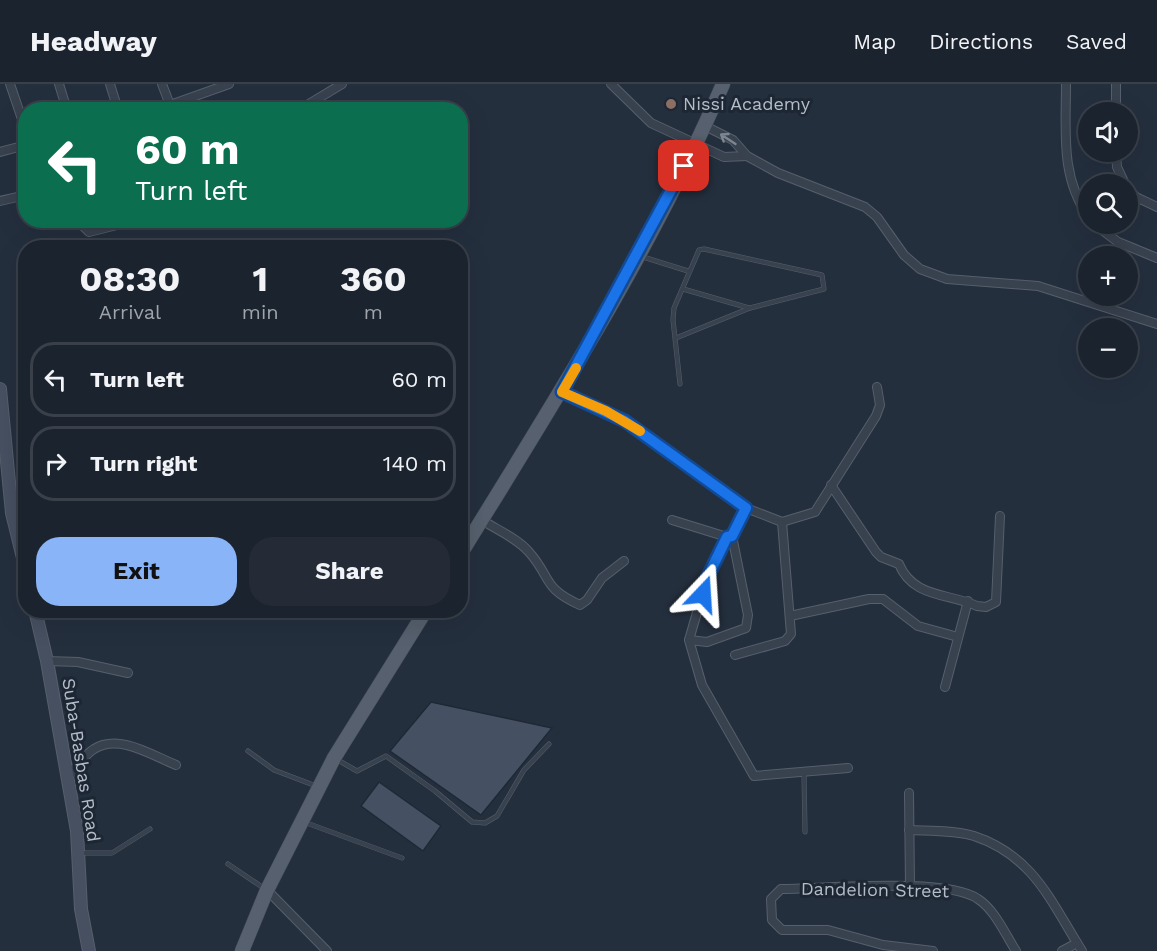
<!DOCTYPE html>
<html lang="en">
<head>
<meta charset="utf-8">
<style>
  body { margin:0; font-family:"Work Sans",sans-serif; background:#242b36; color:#f1f3f6; height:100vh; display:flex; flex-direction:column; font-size:22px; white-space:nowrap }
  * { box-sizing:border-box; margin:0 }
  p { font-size:20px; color:#a0a4aa }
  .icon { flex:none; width:33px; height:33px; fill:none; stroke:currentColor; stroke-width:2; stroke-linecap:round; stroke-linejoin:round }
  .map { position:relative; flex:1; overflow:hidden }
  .panel { position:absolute; left:18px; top:156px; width:450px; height:378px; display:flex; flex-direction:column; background:#1b232e; border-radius:24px; box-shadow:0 6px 24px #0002,0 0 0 2px #39404a }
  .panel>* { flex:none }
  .top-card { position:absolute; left:18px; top:18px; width:450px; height:126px; border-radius:24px; box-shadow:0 6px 24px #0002,0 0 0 2px #39404a; background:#0b6e4f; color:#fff; overflow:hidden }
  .tools { position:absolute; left:1078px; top:18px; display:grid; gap:12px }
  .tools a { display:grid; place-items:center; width:60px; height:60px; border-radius:50%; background:#1b232e; box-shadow:0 6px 24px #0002,0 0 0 2px #39404a; font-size:30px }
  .pin { position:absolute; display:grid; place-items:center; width:51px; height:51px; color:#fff; margin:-26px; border-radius:12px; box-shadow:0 3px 9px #0006 }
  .me { position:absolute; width:66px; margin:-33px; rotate:20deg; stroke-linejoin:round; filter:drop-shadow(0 0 4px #0008) }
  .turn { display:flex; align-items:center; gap:21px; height:126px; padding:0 18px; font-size:27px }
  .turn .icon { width:78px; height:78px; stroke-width:2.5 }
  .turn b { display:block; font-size:42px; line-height:51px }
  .eta { display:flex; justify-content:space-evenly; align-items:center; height:102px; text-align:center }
  .eta b { font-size:36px; font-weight:700; line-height:42px }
  .cta { display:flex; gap:12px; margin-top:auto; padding:12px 18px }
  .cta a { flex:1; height:69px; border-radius:24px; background:#8ab4f8; color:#111; font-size:24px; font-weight:700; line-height:69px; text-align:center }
  .cta a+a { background:#242b36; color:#f1f3f6 }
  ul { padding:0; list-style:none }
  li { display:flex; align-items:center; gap:18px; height:75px; margin:0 12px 9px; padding:0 6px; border:3px solid #39404a; border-radius:24px }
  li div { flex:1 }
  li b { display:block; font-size:22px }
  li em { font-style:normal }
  header { display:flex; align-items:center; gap:36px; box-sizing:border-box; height:84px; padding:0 30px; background:#1b232e; border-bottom:2px solid #39404a }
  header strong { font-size:28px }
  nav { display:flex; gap:33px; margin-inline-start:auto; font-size:21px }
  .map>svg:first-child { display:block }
  .building { fill:#455162; stroke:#1f2835; stroke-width:1.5 }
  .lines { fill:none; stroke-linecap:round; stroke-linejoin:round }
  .lane-casing { stroke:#565f6c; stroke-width:5 }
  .street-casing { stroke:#565f6c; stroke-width:10 }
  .secondary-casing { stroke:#565f6c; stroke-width:14 }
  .primary-casing { stroke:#414a57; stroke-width:15 }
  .lane { stroke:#38414e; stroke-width:4 }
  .street { stroke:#38414e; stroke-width:8 }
  .secondary { stroke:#465061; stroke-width:12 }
  .primary { stroke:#56606e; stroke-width:14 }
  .oneway { stroke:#7c8592 }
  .route-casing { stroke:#114b97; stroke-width:15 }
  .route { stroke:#1a73e8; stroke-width:10 }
  .slow { stroke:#f59e0b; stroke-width:10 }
  .education-dot { fill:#8d6e63; stroke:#1d2633; stroke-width:2 }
  .labels { text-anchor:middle; stroke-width:6; stroke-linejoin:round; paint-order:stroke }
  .poi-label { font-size:18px; fill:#b4bcc9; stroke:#1d2633; text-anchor:start }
  .street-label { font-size:18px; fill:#b4bcc9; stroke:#1d2633 }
</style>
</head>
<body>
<header>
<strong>Headway</strong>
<nav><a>Map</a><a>Directions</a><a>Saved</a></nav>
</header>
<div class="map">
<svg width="1157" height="867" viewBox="0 0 1157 867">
  <rect width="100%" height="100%" fill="#242f3e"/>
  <g class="building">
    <polygon points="431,618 552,644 481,731 390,667"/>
    <polygon points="379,698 441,742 423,767 361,722"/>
  </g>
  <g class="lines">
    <defs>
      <g id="lane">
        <polyline points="640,172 688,187"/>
        <polyline points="683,205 749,224"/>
        <polyline points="676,254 750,224 824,205 822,191 704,165 699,166 674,224 673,236 680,300"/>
        <polyline points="248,667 274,686 316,702"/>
        <polyline points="336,675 357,687 386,672 435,707 472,738 485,739 497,732 524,686 549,660"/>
        <polyline points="804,689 805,748"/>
        <polyline points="304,738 402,774"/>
        <polyline points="80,769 112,769 150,745"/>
        <polyline points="228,780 265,805"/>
      </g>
      <g id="street">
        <polyline points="10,0 26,47"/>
        <polyline points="59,0 67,26"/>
        <polyline points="110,0 118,26"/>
        <polyline points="162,0 170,21"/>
        <polyline points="611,0 651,39 724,73 747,72"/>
        <path d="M1066 0C1066 47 1060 93 1089 134"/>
        <polyline points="1116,0 1116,28"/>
        <polyline points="156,26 229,0"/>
        <polyline points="299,26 342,0"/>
        <polyline points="705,42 733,56 747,72 778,89 865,123 877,133 904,171 920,185 947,195 1038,202 1157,240"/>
        <polyline points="0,68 26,61"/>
        <polyline points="1116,68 1117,83 1125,100"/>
        <polyline points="1128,104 1136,113 1157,123"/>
        <polyline points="0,117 26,111"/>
        <polyline points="77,136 89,148 137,136"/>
        <polyline points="1094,140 1118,158 1157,174"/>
        <polyline points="562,308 625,337 731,415 746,424 782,438 815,428 876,332 880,321 877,303"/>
        <path d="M831 401 876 468 881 473 899 480C913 514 948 509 977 522L986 523 996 518 1000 432"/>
        <path d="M482 436C497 446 517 454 529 468 552 494 542 504 580 521L587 516 602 494 624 477"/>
        <polyline points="672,436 727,453"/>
        <polyline points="732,452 727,453 707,494 689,556 702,601 754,692 848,684"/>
        <polyline points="790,532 869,515 883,515 918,542 958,553"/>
        <polyline points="689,556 707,558 746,544 748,531 732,452 746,424"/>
        <polyline points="735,571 785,557 791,550 782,438"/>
        <polyline points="47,577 78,578 128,589"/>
        <polyline points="945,603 968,517"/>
        <path d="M68 693C75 685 84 671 94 665 119 649 153 672 176 681"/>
        <polyline points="909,709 910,803"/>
        <path d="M909 746C930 747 954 746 974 752 1034 772 1051 818 1082 867"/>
        <polyline points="267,806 327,867"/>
        <path d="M933 867 883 861 828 846H782L772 836 771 815 781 805C823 805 947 793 978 815 995 826 1005 850 1016 867"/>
        <polyline points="1062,867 1077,859"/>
      </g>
      <g id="secondary">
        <polyline points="0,305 12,429 26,486"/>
        <polyline points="35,526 47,577 77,747 81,825 89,867"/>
      </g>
      <g id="primary">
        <path d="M460 471C554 318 652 165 723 0"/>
        <polyline points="242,867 267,806 334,674 426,526"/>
      </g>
    </defs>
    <use href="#lane" class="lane-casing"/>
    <use href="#street" class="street-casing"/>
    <use href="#secondary" class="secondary-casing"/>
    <use href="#primary" class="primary-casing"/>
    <use href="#lane" class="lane"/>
    <use href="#street" class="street"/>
    <use href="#secondary" class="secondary"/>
    <use href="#primary" class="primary"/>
  </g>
  <defs><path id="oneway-shaft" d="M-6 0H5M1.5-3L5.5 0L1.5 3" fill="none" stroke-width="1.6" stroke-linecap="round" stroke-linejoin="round" transform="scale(1.5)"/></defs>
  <use class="oneway" href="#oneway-shaft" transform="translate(728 55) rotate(-147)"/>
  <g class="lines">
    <defs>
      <polyline id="route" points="684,82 562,308 625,337 746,424 732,452 727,453 707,494 703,510"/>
    </defs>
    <use href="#route" class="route-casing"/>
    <use href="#route" class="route"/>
    <polyline class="slow" points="576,284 562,308 606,327 640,347"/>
  </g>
  <circle class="education-dot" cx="671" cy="20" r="6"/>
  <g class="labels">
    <g class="poi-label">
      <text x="683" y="26">Nissi Academy</text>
    </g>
    <g class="street-label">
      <text transform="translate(81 676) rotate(81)" y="6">Suba-Basbas Road</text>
      <text transform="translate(875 806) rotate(1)" y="6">Dandelion Street</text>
    </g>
  </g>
</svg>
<div class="tools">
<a><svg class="icon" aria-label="sound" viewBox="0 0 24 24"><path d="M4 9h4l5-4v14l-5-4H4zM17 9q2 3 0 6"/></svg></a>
<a><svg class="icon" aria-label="search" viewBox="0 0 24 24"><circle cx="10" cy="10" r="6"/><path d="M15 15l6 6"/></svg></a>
<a>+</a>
<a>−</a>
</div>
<div class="pin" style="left:684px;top:82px;background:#d93025"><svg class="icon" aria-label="arrive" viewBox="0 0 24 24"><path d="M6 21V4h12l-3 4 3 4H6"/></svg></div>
<svg class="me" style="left:703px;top:510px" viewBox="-20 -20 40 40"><path d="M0-17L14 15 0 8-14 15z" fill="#1a73e8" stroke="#fff" stroke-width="4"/></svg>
<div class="top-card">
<div class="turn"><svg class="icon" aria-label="left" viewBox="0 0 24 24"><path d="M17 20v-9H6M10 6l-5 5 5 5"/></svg><div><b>60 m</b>Turn left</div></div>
</div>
<section class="panel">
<div class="eta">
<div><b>08:30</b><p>Arrival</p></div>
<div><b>1</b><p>min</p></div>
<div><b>360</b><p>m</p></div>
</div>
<ul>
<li><svg class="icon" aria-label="left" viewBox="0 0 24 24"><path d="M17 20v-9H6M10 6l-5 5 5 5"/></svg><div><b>Turn left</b></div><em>60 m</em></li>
<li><svg class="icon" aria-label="right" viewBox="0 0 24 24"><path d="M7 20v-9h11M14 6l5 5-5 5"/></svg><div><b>Turn right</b></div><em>140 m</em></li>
</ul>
<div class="cta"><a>Exit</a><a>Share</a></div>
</section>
</div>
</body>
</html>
